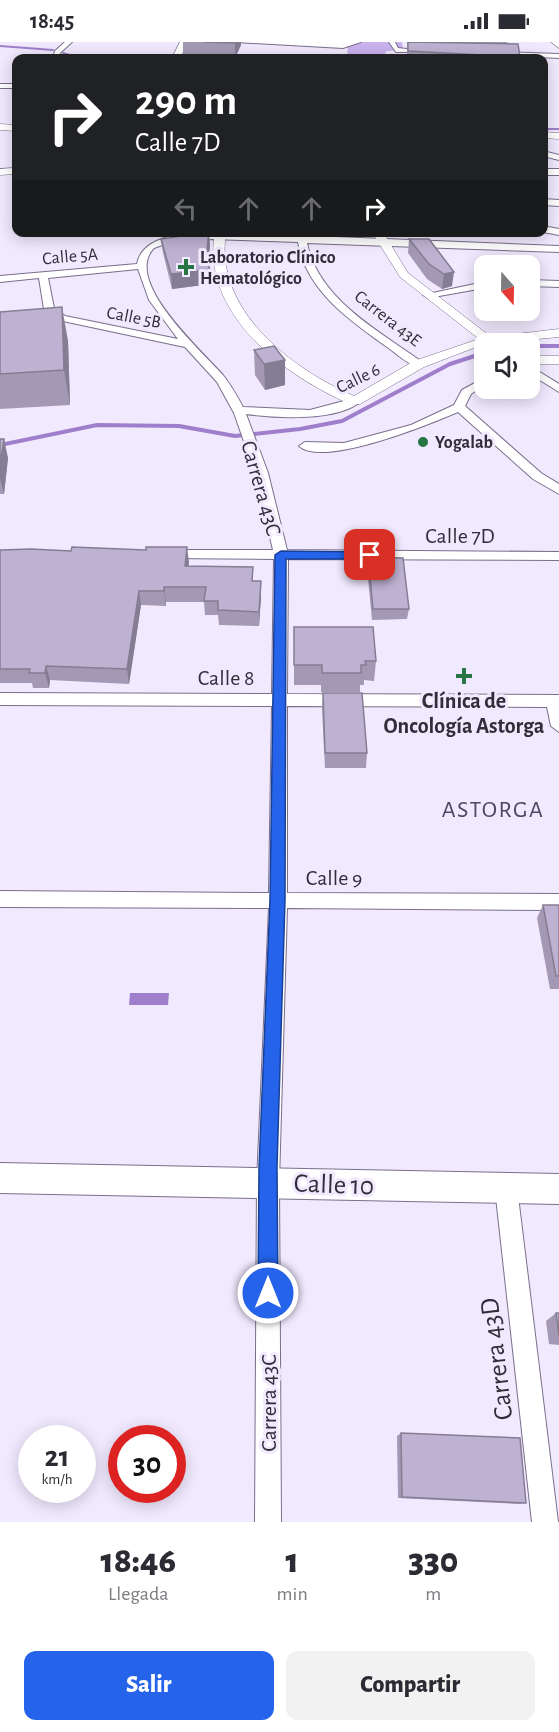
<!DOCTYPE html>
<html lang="es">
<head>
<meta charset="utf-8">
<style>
  body { margin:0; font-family:"Alegreya Sans",sans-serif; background:#f2f2f3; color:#2b2b33; height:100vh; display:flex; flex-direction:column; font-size:22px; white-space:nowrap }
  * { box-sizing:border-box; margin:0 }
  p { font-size:20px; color:#7c7c81 }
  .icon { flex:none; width:33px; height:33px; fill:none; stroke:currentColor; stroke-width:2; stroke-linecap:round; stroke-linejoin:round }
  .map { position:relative; height:1480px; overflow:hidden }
  .panel { display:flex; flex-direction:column; background:#fff; flex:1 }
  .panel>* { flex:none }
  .top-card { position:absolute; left:12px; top:12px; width:536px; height:183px; border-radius:12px; box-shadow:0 3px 15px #0003; background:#202124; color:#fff; overflow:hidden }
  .needle { width:39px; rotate:160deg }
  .controls { position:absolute; left:474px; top:213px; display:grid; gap:12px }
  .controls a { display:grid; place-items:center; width:66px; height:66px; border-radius:12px; background:#fff; box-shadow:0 3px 15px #0003; font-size:30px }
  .speed { position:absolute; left:18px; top:1383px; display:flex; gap:12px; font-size:30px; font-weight:700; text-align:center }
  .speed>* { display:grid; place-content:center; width:78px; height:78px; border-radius:50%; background:#fff; box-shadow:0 3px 15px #0003; line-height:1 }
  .speed small { font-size:15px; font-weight:400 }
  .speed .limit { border:9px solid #d22; background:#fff; color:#111 }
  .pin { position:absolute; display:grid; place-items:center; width:51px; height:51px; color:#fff; margin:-26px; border-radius:12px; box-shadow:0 3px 9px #0006 }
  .me { position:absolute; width:66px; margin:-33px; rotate:0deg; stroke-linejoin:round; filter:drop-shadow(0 0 4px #0008) }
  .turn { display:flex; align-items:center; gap:21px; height:126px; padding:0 24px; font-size:27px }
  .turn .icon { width:78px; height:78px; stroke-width:2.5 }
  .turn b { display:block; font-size:42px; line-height:51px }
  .lanes { display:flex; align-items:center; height:57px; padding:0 24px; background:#0003; justify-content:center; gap:30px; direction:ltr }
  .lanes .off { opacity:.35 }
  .eta { display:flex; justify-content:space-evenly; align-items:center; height:102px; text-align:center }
  .eta b { font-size:36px; font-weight:800; line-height:42px }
  .cta { display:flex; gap:12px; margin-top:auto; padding:12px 24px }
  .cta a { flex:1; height:69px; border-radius:12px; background:#2563eb; color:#fff; font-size:24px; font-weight:800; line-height:69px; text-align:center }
  .cta a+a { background:#f2f2f3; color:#2b2b33 }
  .status { display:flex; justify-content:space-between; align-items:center; height:42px; padding:0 30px; background:#fff; direction:ltr }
  .status svg { height:16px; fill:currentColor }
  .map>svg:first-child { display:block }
  .green { fill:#c9b2ee }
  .water { fill:#9f7fcc }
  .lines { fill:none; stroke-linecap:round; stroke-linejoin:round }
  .stream-far1 { stroke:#9f7fcc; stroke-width:2 }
  .stream { stroke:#9f7fcc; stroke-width:4 }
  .minor-casing { stroke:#7a6e8c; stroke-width:2 }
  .tertiary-casing { stroke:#7a6e8c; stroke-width:1 }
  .secondary-casing { stroke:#7a6e8c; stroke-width:2 }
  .primary-casing { stroke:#7a6e8c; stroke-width:1 }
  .minor { fill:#fff; fill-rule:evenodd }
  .tertiary { fill:#fff; fill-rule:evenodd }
  .secondary { fill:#fff; fill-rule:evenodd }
  .primary { fill:#fff; fill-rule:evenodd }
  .wall { fill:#a399b5 }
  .shaded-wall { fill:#857d93 }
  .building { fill:#beb2d2; stroke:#857d93; stroke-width:1.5 }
  .route { fill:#2563eb; stroke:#184099; stroke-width:1.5 }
  .poi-dot { fill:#287544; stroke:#f1e9fe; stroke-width:2 }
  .labels { text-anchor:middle; stroke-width:6; stroke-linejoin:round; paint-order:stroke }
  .far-street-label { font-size:18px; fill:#312d39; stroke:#f1e9fe }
  .far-poi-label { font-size:18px; font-weight:bold; fill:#312d39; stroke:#f1e9fe; text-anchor:start }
  .street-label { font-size:22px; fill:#312d39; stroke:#f1e9fe }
  .poi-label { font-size:22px; font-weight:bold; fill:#312d39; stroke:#f1e9fe }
  .neighbourhood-label { font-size:24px; letter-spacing:1.5px; fill:#524763; stroke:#f1e9fe }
  .near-street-label { font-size:27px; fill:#312d39; stroke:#f1e9fe }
</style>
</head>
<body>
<div class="status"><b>18:45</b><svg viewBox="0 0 49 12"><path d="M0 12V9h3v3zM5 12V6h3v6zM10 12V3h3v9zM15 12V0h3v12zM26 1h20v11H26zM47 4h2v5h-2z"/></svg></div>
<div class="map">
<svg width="559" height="1480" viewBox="0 0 559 1480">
  <rect width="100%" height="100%" fill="#f1e9fe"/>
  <polygon class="green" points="355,0 402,0 403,8 386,9 385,13 347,13 348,4"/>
  <polygon class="water" points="130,951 169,951 168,963 129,963"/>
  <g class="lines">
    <g class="stream-far1">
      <polyline points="0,4 53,8"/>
      <polyline points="63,11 80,16"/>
      <polyline points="543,87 559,87"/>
    </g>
    <g class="stream">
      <polyline points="530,304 559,304"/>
      <polyline points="0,403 97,383 179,384 235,394 300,387 342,379 450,322 484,311"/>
    </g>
    <defs>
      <g id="minor">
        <polygon points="65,0 72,0 60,11 59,16 53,16 55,9"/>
        <polygon points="235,0 361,0 343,6"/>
        <polygon points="389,0 395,0 398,6 432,10 396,10"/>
        <polygon points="497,10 559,12 559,16 495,13"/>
        <rect x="0" y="42" width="16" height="4"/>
        <polygon points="543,109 559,113 559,118 543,114"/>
        <rect x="543" y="127" width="16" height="6"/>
        <polygon points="543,157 559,158 559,164 543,163"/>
        <polygon points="543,184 559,187 559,193 543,190"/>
        <path d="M238 191 559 204V210L307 201C318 257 379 289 422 320V324L418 325C407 322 396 311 387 305 349 278 306 248 298 200L212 197 168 201 154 206C122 239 203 310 223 333 231 343 237 354 243 365L310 368 355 356 361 359C338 380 275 376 246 372L268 431 287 508 559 510V518L288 517 287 652 559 653V690L551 684 547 665 287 664V851L559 852V868L287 866 279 1140 281 1480H255L257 1140 269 866 0 865V849L269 851 272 664 0 663V651L272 652 274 517 166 516 159 512 166 508H273L255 431 234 371 217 340 185 305 58 278 44 267 39 236 0 240V234L137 222C144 185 210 191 238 191ZM138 227 149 258 178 297 65 274 54 266 48 236Z"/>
        <polygon points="530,238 559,239 559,245 530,244"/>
        <polygon points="484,240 484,246 428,256 423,253"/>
        <polygon points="530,324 559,342 559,350 530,332"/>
        <path d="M484 336V343L471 352 465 364 541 431 559 442V452L533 437 458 370C430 382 323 426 299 404L305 400 344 401 411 383 454 363 462 348Z"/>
        <polygon points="506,1135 514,1138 517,1146 558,1480 532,1480 495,1146 498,1138"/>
      </g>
      <g id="tertiary">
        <polygon points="180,0 188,0 180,16 172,16"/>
        <polygon points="0,82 16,83 16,89 0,88"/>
        <polygon points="543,90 559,91 559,97 543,96"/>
        <polygon points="16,126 16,132 0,133 0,127"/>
        <path d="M215 190H226C213 268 292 327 354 354L414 319 479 297 400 235 372 190H383L408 231 491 295 559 287V295L484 302 424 325 360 362H350C285 334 200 272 215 190Z"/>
        <rect x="530" y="314" width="29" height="8"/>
      </g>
      <polygon id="secondary" points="0,1121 559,1132 559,1162 0,1151"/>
      <polygon id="primary" points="551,0 559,0 559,6"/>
    </defs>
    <use href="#minor" class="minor-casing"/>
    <use href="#tertiary" class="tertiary-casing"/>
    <use href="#secondary" class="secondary-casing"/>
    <use href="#primary" class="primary-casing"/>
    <use href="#minor" class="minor"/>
    <use href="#tertiary" class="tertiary"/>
    <use href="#secondary" class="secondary"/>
    <use href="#primary" class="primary"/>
  </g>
  <g class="wall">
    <polygon points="183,0 241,0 241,3 235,16 183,14"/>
    <polygon points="407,0 507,0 507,2 520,15 519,16 407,16"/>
    <polygon points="161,197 210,204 208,221 211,242 172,247 163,211"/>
    <polygon points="409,197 429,197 452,244 442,247 427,237 408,211"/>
    <polygon points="0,270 68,299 70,363 0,367"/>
    <polygon points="254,308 285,343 265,348 255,333"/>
    <polygon points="0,397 8,416 4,452 0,452"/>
    <polygon points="0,508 189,520 188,524 253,539 261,539 261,554 259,584 219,583 218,573 205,573 204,560 166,560 166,564 141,563 129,642 50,638 49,646 33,646 32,641 0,641"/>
    <polygon points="368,515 409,567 407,577 372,578 367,526"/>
    <polygon points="294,585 376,619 374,639 364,638 364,643 360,643 360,650 321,650 321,643 294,643"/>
    <polygon points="323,651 367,711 366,726 325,726 322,666"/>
    <polygon points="543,863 559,863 559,947 550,947 537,876"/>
    <polygon points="556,1271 559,1271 559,1303 549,1302 546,1279"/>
    <polygon points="401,1391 526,1461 519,1462 398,1456 397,1394"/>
  </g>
  <g class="shaded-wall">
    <polygon points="235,0 241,0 241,3 235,16"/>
    <polygon points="209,190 210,204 207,228 210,228 211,242 172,247 171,232 206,216"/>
    <polygon points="454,230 452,244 442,247 444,232"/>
    <polygon points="62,265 68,299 70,363 64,328"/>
    <polygon points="285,318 285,343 265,348 264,322"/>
    <polygon points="4,397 8,416 4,452 0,437 0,423"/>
    <polygon points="187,505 189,520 187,538 185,524"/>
    <polygon points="261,539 261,554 259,584 259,570"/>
    <polygon points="164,545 166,560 166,564 164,549"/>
    <polygon points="139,549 141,563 129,642 127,627"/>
    <polygon points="46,624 50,638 49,646 45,631"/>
  </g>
  <g class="building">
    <polygon points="203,0 235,0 234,1"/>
    <polygon points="408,0 518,2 520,15 408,9"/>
    <polygon points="209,190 206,216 210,228 171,232 161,197"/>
    <polygon points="409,197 429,197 454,230 444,232 429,222"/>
    <polygon points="62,265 64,328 0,332 0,270"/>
    <polygon points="274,304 285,318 264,322 254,308"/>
    <polygon points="0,397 4,397 0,423"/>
    <polygon points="72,505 146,508 146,505 187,505 185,524 253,525 252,539 261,539 259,570 218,568 218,559 204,559 206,545 164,545 164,549 139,549 127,627 46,624 45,631 29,631 30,627 0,627 0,508 31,507 71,509"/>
    <polygon points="368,515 403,516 409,567 373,567"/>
    <polygon points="294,585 373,585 376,619 365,619 366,623 361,623 361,631 322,631 322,623 294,623"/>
    <polygon points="323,651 362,651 367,711 325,711"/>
    <polygon points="543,863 559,863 559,934 556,934"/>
    <polygon points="556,1271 559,1271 559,1294"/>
    <polygon points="401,1391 520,1396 526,1461 402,1455"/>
  </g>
  <polygon class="route" points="281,509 370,510 375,513 370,517 286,517 285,858 277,1125 278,1251 275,1258 268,1261 261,1258 258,1251 259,1125 270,858 275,513"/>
  <g class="poi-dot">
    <path d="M183 216h6v6h6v6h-6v6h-6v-6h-6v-6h6z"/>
    <circle cx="423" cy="400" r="6"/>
    <path d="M461 625h6v6h6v6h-6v6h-6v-6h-6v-6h6z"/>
  </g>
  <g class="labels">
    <g class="far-street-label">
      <text transform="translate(70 214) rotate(-5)" y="6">Calle 5A</text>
      <text transform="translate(134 275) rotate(11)" y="6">Calle 5B</text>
      <text transform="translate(388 276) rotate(38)" y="6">Carrera 43E</text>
      <text transform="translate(358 336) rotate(-26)" y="6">Calle 6</text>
    </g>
    <g class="far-poi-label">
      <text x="200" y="221">Laboratorio Clínico<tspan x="200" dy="21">Hematológico</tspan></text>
      <text x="435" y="406">Yogalab</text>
    </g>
    <g class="street-label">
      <text transform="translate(262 446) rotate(74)" y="8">Carrera 43C</text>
      <text x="460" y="501">Calle 7D</text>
      <text x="226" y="643">Calle 8</text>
      <text x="334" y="843">Calle 9</text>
      <text transform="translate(268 1361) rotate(-90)" y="8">Carrera 43C</text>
    </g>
    <g class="poi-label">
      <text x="464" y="666">Clínica de<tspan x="464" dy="25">Oncología Astorga</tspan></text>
    </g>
    <g class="neighbourhood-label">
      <text x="493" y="775">ASTORGA</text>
    </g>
    <g class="near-street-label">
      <text transform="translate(334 1142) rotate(2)" y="9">Calle 10</text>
      <text transform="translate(496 1317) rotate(-97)" y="9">Carrera 43D</text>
    </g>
  </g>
</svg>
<div class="controls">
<a><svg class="needle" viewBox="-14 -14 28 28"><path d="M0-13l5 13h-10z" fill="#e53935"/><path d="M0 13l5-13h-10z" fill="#7c7c81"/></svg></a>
<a><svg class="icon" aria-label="sound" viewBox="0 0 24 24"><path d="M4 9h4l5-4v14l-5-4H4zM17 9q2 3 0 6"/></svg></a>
</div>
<div class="speed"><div>21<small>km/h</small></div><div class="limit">30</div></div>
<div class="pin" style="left:370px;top:513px;background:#d93025"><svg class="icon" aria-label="arrive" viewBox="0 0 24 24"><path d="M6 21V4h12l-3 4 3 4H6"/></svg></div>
<svg class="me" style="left:268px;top:1251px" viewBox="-20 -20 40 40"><circle r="17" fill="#2563eb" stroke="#fff" stroke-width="3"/><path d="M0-11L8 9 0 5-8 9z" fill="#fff"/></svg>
<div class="top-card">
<div class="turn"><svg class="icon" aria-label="right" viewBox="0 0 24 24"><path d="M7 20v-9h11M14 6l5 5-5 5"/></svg><div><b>290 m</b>Calle 7D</div></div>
<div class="lanes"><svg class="icon off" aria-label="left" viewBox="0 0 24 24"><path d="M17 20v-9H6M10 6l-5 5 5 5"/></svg><svg class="icon off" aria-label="ahead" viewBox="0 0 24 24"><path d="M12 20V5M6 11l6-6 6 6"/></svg><svg class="icon off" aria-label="ahead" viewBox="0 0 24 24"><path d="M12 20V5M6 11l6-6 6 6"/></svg><svg class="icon" aria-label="right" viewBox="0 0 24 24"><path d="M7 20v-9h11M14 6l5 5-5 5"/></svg></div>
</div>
</div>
<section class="panel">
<div class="eta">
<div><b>18:46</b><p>Llegada</p></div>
<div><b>1</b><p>min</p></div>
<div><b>330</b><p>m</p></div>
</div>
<div class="cta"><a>Salir</a><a>Compartir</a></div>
</section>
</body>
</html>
